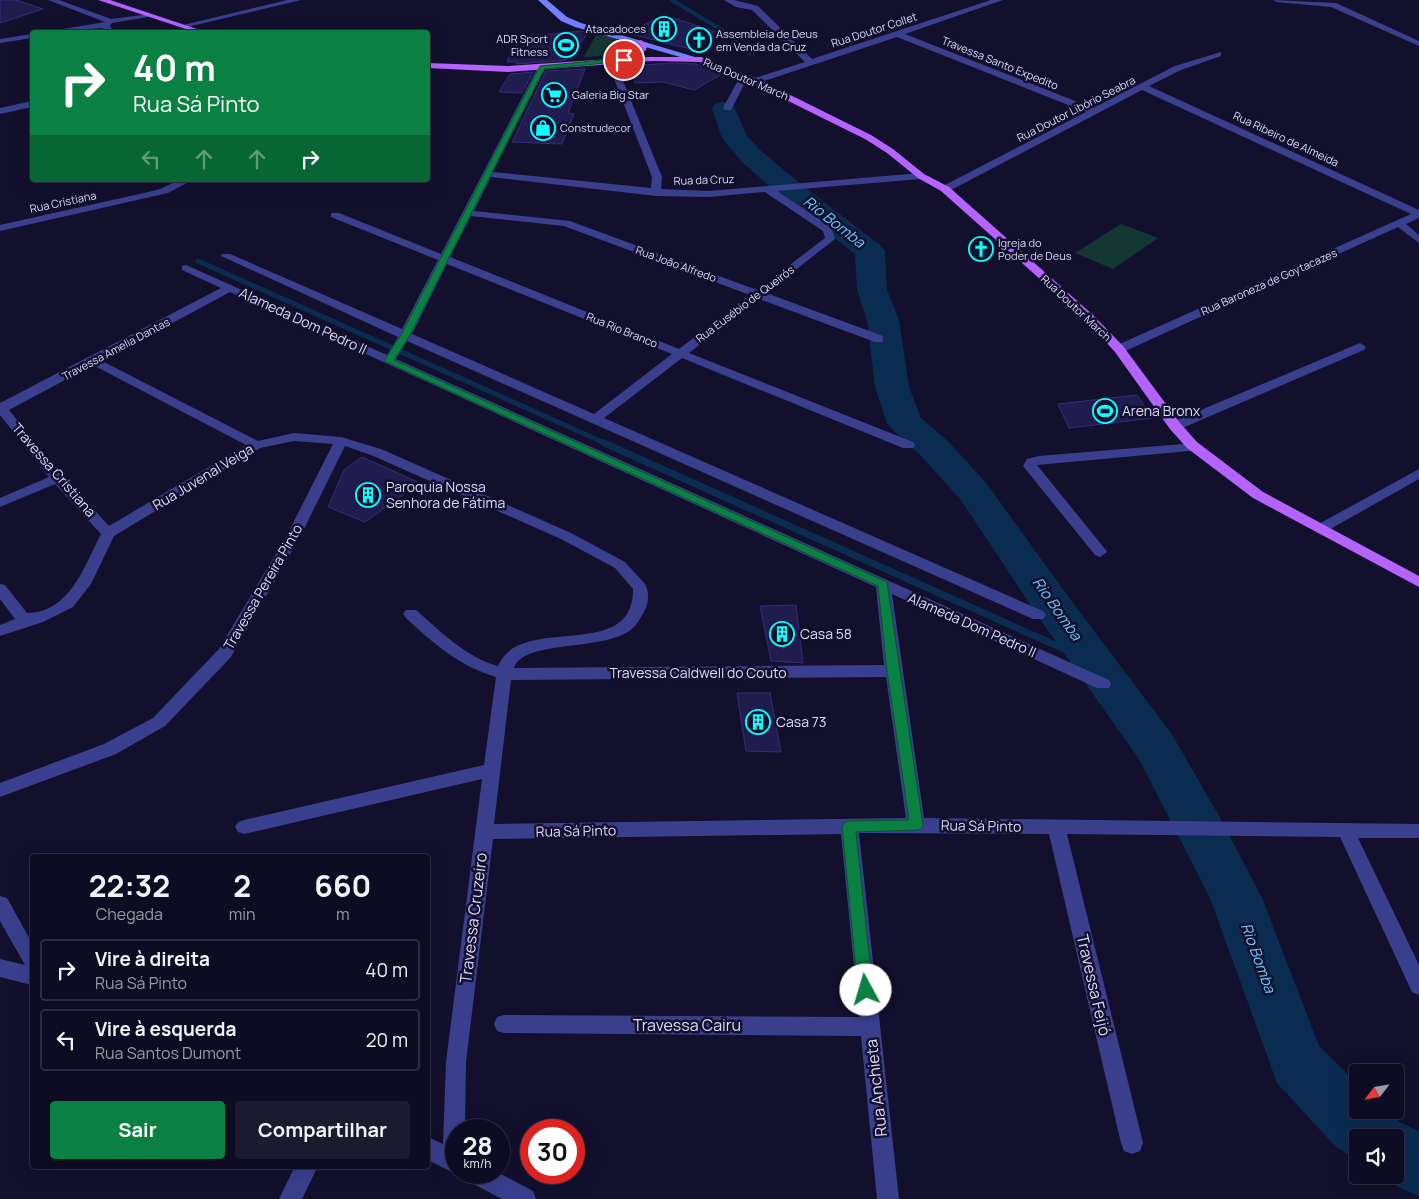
<!DOCTYPE html>
<html lang="pt">
<head>
<meta charset="utf-8">
<style>
  body { margin:0; font-family:Manrope,sans-serif; background:#1c1a2f; color:#f1f3f6; height:100vh; display:flex; flex-direction:column; font-size:19px; white-space:nowrap }
  * { box-sizing:border-box; margin:0 }
  p { font-size:16px; color:#9b9ba5 }
  .icon { flex:none; width:28px; height:28px; fill:none; stroke:currentColor; stroke-width:2; stroke-linecap:round; stroke-linejoin:round }
  .map { position:relative; flex:1; overflow:hidden }
  .drawer { position:absolute; left:30px; top:854px; width:400px; height:315px; display:flex; flex-direction:column; background:#0e0c22; border-radius:5px; box-shadow:0 5px 20px #0002,0 0 0 1px #2e2c40 }
  .drawer>* { flex:none }
  .top-card { position:absolute; left:30px; top:30px; width:400px; height:152px; border-radius:5px; box-shadow:0 5px 20px #0002,0 0 0 1px #2e2c40; background:#0b8043; color:#fff; overflow:hidden }
  .needle { width:32px; rotate:239deg }
  .tools { position:absolute; left:1349px; top:1064px; display:grid; gap:10px }
  .tools a { display:grid; place-items:center; width:55px; height:55px; border-radius:5px; background:#0e0c22; box-shadow:0 5px 20px #0002,0 0 0 1px #2e2c40; font-size:25px }
  .speed { position:absolute; left:445px; top:1119px; display:flex; gap:10px; font-size:25px; font-weight:700; text-align:center }
  .speed>* { display:grid; place-content:center; width:65px; height:65px; border-radius:50%; background:#0e0c22; box-shadow:0 5px 20px #0002,0 0 0 1px #2e2c40; line-height:1 }
  .speed small { font-size:12px; font-weight:400 }
  .speed .limit { border:8px solid #d22; background:#fff; color:#111 }
  .pin { position:absolute; display:grid; place-items:center; width:42px; height:42px; color:#fff; margin:-21px; border:2px solid #fff; border-radius:50%; box-shadow:0 1px 5px #0007 }
  .me { position:absolute; width:55px; margin:-28px; rotate:354deg; stroke-linejoin:round; filter:drop-shadow(0 0 4px #0008) }
  .turn { display:flex; align-items:center; gap:18px; height:105px; padding:0 20px; font-size:22px }
  .turn .icon { width:65px; height:65px; stroke-width:2.5 }
  .turn b { display:block; font-size:35px; line-height:42px }
  .lanes { display:flex; align-items:center; height:48px; padding:0 20px; background:#0003; justify-content:center; gap:25px; direction:ltr }
  .lanes .off { opacity:.35 }
  .eta { display:flex; justify-content:space-evenly; align-items:center; height:85px; text-align:center }
  .eta b { font-size:30px; font-weight:700; line-height:35px }
  .cta { display:flex; gap:10px; margin-top:auto; padding:10px 20px }
  .cta a { flex:1; height:58px; border-radius:5px; background:#0b8043; color:#fff; font-size:20px; font-weight:700; line-height:58px; text-align:center }
  .cta a+a { background:#1c1a2f; color:#f1f3f6 }
  ul { padding:0; list-style:none }
  li { display:flex; align-items:center; gap:15px; height:62px; margin:0 10px 8px; padding:0 10px; border:2px solid #2e2c40; border-radius:5px }
  li div { flex:1 }
  li b { display:block; font-size:19px }
  li em { font-style:normal }
  .map>svg:first-child { display:block }
  .green { fill:#133732 }
  .lines { fill:none; stroke-linecap:round; stroke-linejoin:round }
  .stream-far2 { stroke:#0b2c51; stroke-width:4 }
  .stream-far1 { stroke:#0b2c51; stroke-width:5 }
  .stream { stroke:#0b2c51; stroke-width:7 }
  .river { fill:#0b2c51; fill-rule:evenodd }
  .building { fill:#211c4e; stroke:#342d7b }
  .street { fill:#3a3f8d; fill-rule:evenodd }
  .secondary { fill:#737eff; fill-rule:evenodd }
  .primary { fill:#b563ff; fill-rule:evenodd }
  .route { fill:#0b8043; stroke:#07532c }
  .labels { text-anchor:middle; stroke-width:5; stroke-linejoin:round; paint-order:stroke }
  .far-poi-label { font-size:11px; fill:#dcdcff; stroke:#12102d; text-anchor:start }
  .far-street-label { font-size:11px; fill:#dcdcff; stroke:#12102d }
  .street-label { font-size:14px; fill:#dcdcff; stroke:#12102d }
  .poi-label { font-size:14px; fill:#dcdcff; stroke:#12102d; text-anchor:start }
  .water-label { font-size:15px; font-style:italic; fill:#6ac9ff; stroke:#12102d }
  .near-street-label { font-size:16px; fill:#dcdcff; stroke:#12102d }
</style>
</head>
<body>
<div class="map">
<svg width="1419" height="1199" viewBox="0 0 1419 1199">
  <rect width="100%" height="100%" fill="#12102d"/>
  <g class="green">
    <polygon points="597,33 631,43 636,46 636,50 622,55 584,57"/>
    <polygon points="1121,224 1158,238 1113,269 1075,253"/>
  </g>
  <g class="lines">
    <polyline class="stream-far2" points="672,0 725,32 750,54"/>
    <polyline class="stream-far1" points="198,261 607,444"/>
    <polyline class="stream" points="604,443 1093,662"/>
    <path class="river" d="M724 102 733 104 747 136 760 150 803 186 880 245 885 251 887 290 899 320 909 387 921 418 947 440 987 484 1067 595 1171 733 1218 814 1262 898 1319 1046 1358 1085V1110C1371 1110 1392 1106 1399 1122L1419 1131V1196L1398 1187 1380 1175H1395V1138H1358V1160L1355 1159 1335 1146 1277 1083 1210 898 1139 759 1037 615 961 500 921 456 893 430 887 423 875 387 867 320 857 290 855 254 783 198 742 162 722 138 712 109 715 104Z"/>
  </g>
  <g class="building">
    <polygon points="0,0 16,0 43,9 0,23"/>
    <polygon points="658,18 665,20 669,18 677,19 721,34 690,49 627,33"/>
    <polygon points="582,31 588,33 567,60 516,64 517,62 507,62 517,37"/>
    <polygon points="671,63 696,64 722,74 694,90 663,82 635,83 630,66"/>
    <polygon points="585,69 568,113 574,114 562,144 512,142 546,71"/>
    <polygon points="533,72 522,93 499,92 510,74"/>
    <polygon points="1137,395 1153,418 1069,428 1058,404"/>
    <polygon points="362,457 420,483 365,522 328,507 344,470"/>
    <polygon points="796,605 803,663 771,661 760,606"/>
    <polygon points="737,693 770,693 781,752 746,751"/>
  </g>
  <g class="lines">
    <g class="street">
      <polygon points="48,0 59,0 111,19 150,14 154,16 112,23 110,25 113,32 105,32 103,28 53,32 57,30 105,22"/>
      <polygon points="287,0 301,0 183,28 179,26"/>
      <polygon points="724,0 734,0 758,6 812,59 991,0 1003,0 905,34 1093,108 1175,66 1221,52 1221,56 1181,70 1149,86 1419,210 1419,218 1406,224 1419,235 1419,243 1398,227 1123,352 1115,352 1115,346 1411,214 1142,90 949,191 941,191 941,187 1086,112 897,37 758,83 752,83 752,79 805,62 752,10 736,7"/>
      <polygon points="1273,0 1336,3 1419,41 1419,46 1331,7 1277,2"/>
      <polygon points="32,34 32,38 0,43 0,39"/>
      <path d="M608 58 611 59 621 76 662 177 661 189 708 191 921 173 926 176 921 179 777 191 831 227 835 239 766 293 883 336V342H875L759 299 689 353 913 442 915 445 913 448H903L682 358 604 418 1043 611 1046 615 1043 619H1033L407 341 396 359 1109 680 1111 684 1109 688H1097L892 594 924 818 1419 824V838H1358L1419 965V995L1412 992 1340 837 1067 834 1143 1143 1140 1151 1132 1154 1124 1151 1121 1143 1049 834 859 833 899 1199H877L861 1036 504 1033 497 1031 494 1024 497 1017 504 1015 859 1017 841 834 493 839 466 1062 465 1130H456V1172H459L456 1174 428 1160V1137L443 1144 446 1062 482 779 244 834 238 832 235 827 238 822 244 820 484 765 496 677C459 666 433 643 406 618L403 614 406 610H416C441 632 466 657 498 666 520 612 634 664 633 589L615 568 561 539 371 455 345 446 301 535 231 657 165 726 116 754 0 797V783L104 744 153 718 219 649 287 535 333 444 294 441 260 448 114 536 91 584 73 607 43 622 0 636V625L15 619 0 599V584L5 585 27 613C70 613 85 565 101 534L55 484 0 507V498L49 477 0 415V403L221 288 182 270V266L186 265 387 355 398 337 221 256 222 254H230L402 329 438 260 331 217V213H339L441 254 538 67 542 64 546 67 493 172 651 188 652 177 613 76 604 61ZM491 177 656 196 708 197 765 192 823 231 825 238 757 290 570 221 474 211ZM471 216 564 226 750 295 679 349 450 257ZM447 264 672 354 594 414 412 334ZM230 292 876 587 884 665 514 668C524 638 608 653 634 627 638 623 642 615 645 610 649 603 649 591 645 584L625 562 571 533 381 449 341 437 294 433 258 441 102 361ZM93 365 246 445 109 526 62 475 9 410ZM886 677 906 818 494 824 511 680Z"/>
      <polygon points="741,75 748,77 731,110 725,110 723,108"/>
      <polygon points="32,101 32,107 0,114 0,108"/>
      <polygon points="179,180 192,180 168,193 0,231 0,225 144,193 160,189"/>
      <polygon points="1360,343 1366,347 1364,350 1180,429 1175,430 1169,426 1170,423"/>
      <polygon points="1195,443 1202,447 1200,450 1037,465 1105,549 1107,552 1100,557 1095,555 1023,466 1027,459 1039,456"/>
      <polygon points="1419,469 1419,479 1325,532 1320,534 1313,529 1315,526"/>
      <polygon points="0,896 7,898 32,943 32,985 0,977 0,959 25,965 0,921"/>
      <polygon points="295,1166 318,1166 302,1199 279,1199"/>
      <polygon points="463,1172 497,1172 533,1191 536,1199 502,1199 466,1180"/>
    </g>
    <polygon class="secondary" points="538,0 547,0 567,17 581,23 705,60 698,62 575,27 561,21"/>
    <g class="primary">
      <polygon points="98,0 110,0 206,32 195,32"/>
      <polygon points="641,40 647,45 646,50 637,57 701,57 758,79 871,135 893,149 924,174 949,187 1093,315 1123,346 1180,423 1197,442 1263,492 1419,576 1419,587 1253,498 1187,448 1170,429 1115,352 1085,319 941,191 918,178 887,153 865,139 752,83 700,62 652,61 508,72 428,68 428,63 508,66 625,58 638,49 637,42"/>
    </g>
  </g>
  <polygon class="route" points="624,58 627,61 544,69 410,335 394,360 887,582 923,825 921,829 916,830 856,832 873,990 871,995 866,997 860,995 858,990 842,827 844,823 849,821 909,820 887,671 878,586 384,361 401,335 540,66"/>
  <defs>
    <symbol id="building-ring" viewBox="-11 -11 22 22"><circle r="9.5" fill="#12102d" stroke="#08fffe" stroke-width="1.5"/><path d="M-4-6H4V6H1V3H-1V6H-4ZM-2.5-4.3h1.7v1.8h-1.7ZM.8-4.3h1.7v1.8H.8ZM-2.5-1h1.7V.8h-1.7ZM.8-1h1.7V.8H.8Z" fill="#08fffe"/></symbol>
    <symbol id="church-ring" viewBox="-11 -11 22 22"><circle r="9.5" fill="#12102d" stroke="#08fffe" stroke-width="1.5"/><path d="M-1.2-6h2.4v3.5h3.3v2.4h-3.3V6h-2.4V-.1h-3.3v-2.4h3.3Z" fill="#08fffe"/></symbol>
    <symbol id="stadium-ring" viewBox="-11 -11 22 22"><circle r="9.5" fill="#12102d" stroke="#08fffe" stroke-width="1.5"/><path d="M0-5a6.5 5 0 1 0 0 10a6.5 5 0 1 0 0-10ZM-3.5-1.8h7v3.6h-7Z" fill="#08fffe"/></symbol>
    <symbol id="supermarket-ring" viewBox="-11 -11 22 22"><circle r="9.5" fill="#12102d" stroke="#08fffe" stroke-width="1.5"/><path d="M-6-5.5h2.5l.6 2H6L4.5 2H-2.5L-4.4-4H-6ZM-1.5 3.2a1.3 1.3 0 1 0 .1 0ZM3 3.2a1.3 1.3 0 1 0 .1 0Z" fill="#08fffe"/></symbol>
    <symbol id="shop-ring" viewBox="-11 -11 22 22"><circle r="9.5" fill="#12102d" stroke="#08fffe" stroke-width="1.5"/><path d="M-5-2.5h2.3a2.7 3.5 0 0 1 5.4 0H5L5.5 6h-11ZM-1.5-2.5h3a1.5 2.3 0 0 0-3 0Z" fill="#08fffe"/></symbol>
  </defs>
  <g fill-rule="evenodd">
    <use href="#building-ring" x="650" y="15" width="28" height="28"/>
    <use href="#church-ring" x="685" y="26" width="28" height="28"/>
    <use href="#stadium-ring" x="552" y="31" width="28" height="28"/>
    <use href="#supermarket-ring" x="540" y="81" width="28" height="28"/>
    <use href="#shop-ring" x="529" y="114" width="28" height="28"/>
    <use href="#church-ring" x="967" y="235" width="28" height="28"/>
    <use href="#stadium-ring" x="1091" y="397" width="28" height="28"/>
    <use href="#building-ring" x="354" y="481" width="28" height="28"/>
    <use href="#building-ring" x="768" y="620" width="28" height="28"/>
    <use href="#building-ring" x="744" y="708" width="28" height="28"/>
  </g>
  <g class="labels">
    <g class="far-poi-label">
      <text x="646" y="33" text-anchor="end">Atacadoces</text>
      <text x="716" y="38">Assembleia de Deus<tspan x="716" dy="13">em Venda da Cruz</tspan></text>
      <text x="548" y="43" text-anchor="end">ADR Sport<tspan x="548" dy="13">Fitness</tspan></text>
      <text x="572" y="99">Galeria Big Star</text>
      <text x="560" y="132">Construdecor</text>
      <text x="998" y="247">Igreja do<tspan x="998" dy="13">Poder de Deus</tspan></text>
    </g>
    <g class="far-street-label">
      <text transform="translate(874 30) rotate(-18)" y="4">Rua Doutor Collet</text>
      <text transform="translate(1000 63) rotate(22)" y="4">Travessa Santo Expedito</text>
      <text transform="translate(746 79) rotate(23)" y="4">Rua Doutor March</text>
      <text transform="translate(1076 109) rotate(-27)" y="4">Rua Doutor Libório Seabra</text>
      <text transform="translate(1286 139) rotate(25)" y="4">Rua Ribeiro de Almeida</text>
      <text transform="translate(704 180) rotate(-2)" y="4">Rua da Cruz</text>
      <text transform="translate(63 202) rotate(-12)" y="4">Rua Cristiana</text>
      <text transform="translate(676 264) rotate(20)" y="4">Rua João Alfredo</text>
      <text transform="translate(1269 282) rotate(-24)" y="4">Rua Baroneza de Goytacazes</text>
      <text transform="translate(745 304) rotate(-37)" y="4">Rua Eusébio de Queirós</text>
      <text transform="translate(1076 308) rotate(43)" y="4">Rua Doutor March</text>
      <text transform="translate(622 330) rotate(22)" y="4">Rua Rio Branco</text>
      <text transform="translate(116 349) rotate(-28)" y="4">Travessa Amelia Dantas</text>
    </g>
    <g class="street-label">
      <text transform="translate(303 321) rotate(25)" y="5">Alameda Dom Pedro II</text>
      <text transform="translate(54 470) rotate(49)" y="5">Travessa Cristiana</text>
      <text transform="translate(203 477) rotate(-31)" y="5">Rua Juvenal Veiga</text>
      <text transform="translate(263 587) rotate(-60)" y="5">Travessa Pereira Pinto</text>
      <text transform="translate(972 625) rotate(24)" y="5">Alameda Dom Pedro II</text>
      <text x="698" y="678">Travessa Caldwell do Couto</text>
      <text transform="translate(981 826) rotate(1)" y="5">Rua Sá Pinto</text>
      <text transform="translate(576 831) rotate(-1)" y="5">Rua Sá Pinto</text>
    </g>
    <g class="poi-label">
      <text x="1122" y="416">Arena Bronx</text>
      <text x="386" y="492">Paroquia Nossa<tspan x="386" dy="16">Senhora de Fátima</tspan></text>
      <text x="800" y="639">Casa 58</text>
      <text x="776" y="727">Casa 73</text>
    </g>
    <g class="water-label">
      <text transform="translate(834 222) rotate(38)" y="5">Rio Bomba</text>
      <text transform="translate(1057 609) rotate(55)" y="5">Rio Bomba</text>
      <text transform="translate(1258 958) rotate(70)" y="5">Rio Bomba</text>
    </g>
    <g class="near-street-label">
      <text transform="translate(473 918) rotate(-83)" y="6">Travessa Cruzeiro</text>
      <text transform="translate(1094 985) rotate(77)" y="6">Travessa Feijó</text>
      <text x="687" y="1031">Travessa Cairu</text>
      <text transform="translate(876 1088) rotate(-96)" y="6">Rua Anchieta</text>
    </g>
  </g>
</svg>
<div class="tools">
<a><svg class="needle" viewBox="-14 -14 28 28"><path d="M0-13l5 13h-10z" fill="#e53935"/><path d="M0 13l5-13h-10z" fill="#9b9ba5"/></svg></a>
<a><svg class="icon" aria-label="sound" viewBox="0 0 24 24"><path d="M4 9h4l5-4v14l-5-4H4zM17 9q2 3 0 6"/></svg></a>
</div>
<div class="speed"><div>28<small>km/h</small></div><div class="limit">30</div></div>
<div class="pin" style="left:624px;top:60px;background:#d93025"><svg class="icon" aria-label="arrive" viewBox="0 0 24 24"><path d="M6 21V4h12l-3 4 3 4H6"/></svg></div>
<svg class="me" style="left:866px;top:990px" viewBox="-20 -20 40 40"><circle r="19" fill="#fff"/><path d="M0-13L10 11 0 6-10 11z" fill="#0b8043"/></svg>
<div class="top-card">
<div class="turn"><svg class="icon" aria-label="right" viewBox="0 0 24 24"><path d="M7 20v-9h11M14 6l5 5-5 5"/></svg><div><b>40 m</b>Rua Sá Pinto</div></div>
<div class="lanes"><svg class="icon off" aria-label="left" viewBox="0 0 24 24"><path d="M17 20v-9H6M10 6l-5 5 5 5"/></svg><svg class="icon off" aria-label="ahead" viewBox="0 0 24 24"><path d="M12 20V5M6 11l6-6 6 6"/></svg><svg class="icon off" aria-label="ahead" viewBox="0 0 24 24"><path d="M12 20V5M6 11l6-6 6 6"/></svg><svg class="icon" aria-label="right" viewBox="0 0 24 24"><path d="M7 20v-9h11M14 6l5 5-5 5"/></svg></div>
</div>
<section class="drawer">
<div class="eta">
<div><b>22:32</b><p>Chegada</p></div>
<div><b>2</b><p>min</p></div>
<div><b>660</b><p>m</p></div>
</div>
<ul>
<li><svg class="icon" aria-label="right" viewBox="0 0 24 24"><path d="M7 20v-9h11M14 6l5 5-5 5"/></svg><div><b>Vire à direita</b><p>Rua Sá Pinto</p></div><em>40 m</em></li>
<li><svg class="icon" aria-label="left" viewBox="0 0 24 24"><path d="M17 20v-9H6M10 6l-5 5 5 5"/></svg><div><b>Vire à esquerda</b><p>Rua Santos Dumont</p></div><em>20 m</em></li>
</ul>
<div class="cta"><a>Sair</a><a>Compartilhar</a></div>
</section>
</div>
</body>
</html>
